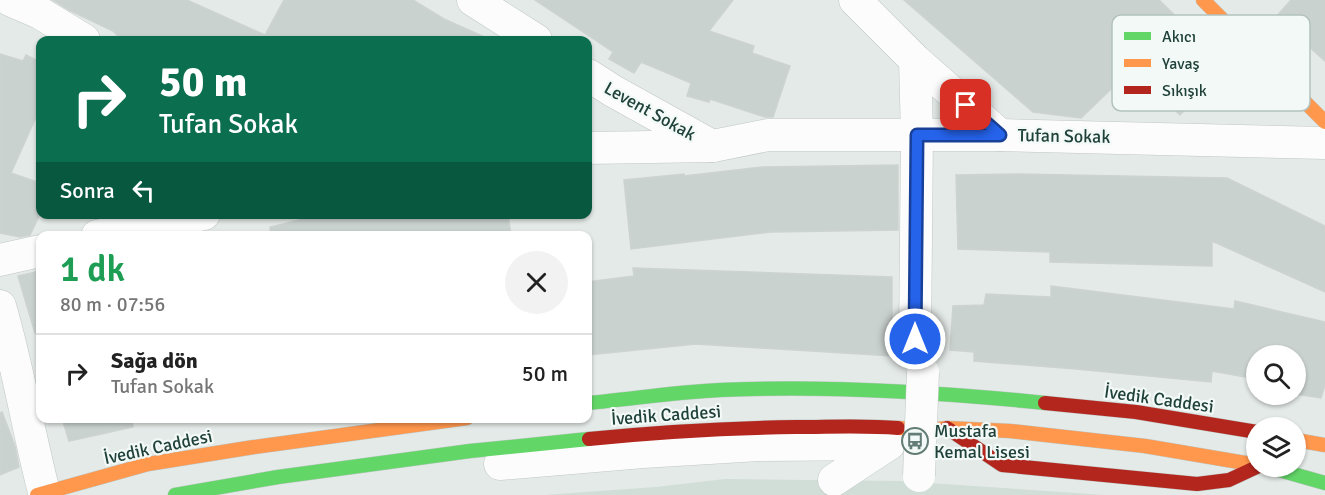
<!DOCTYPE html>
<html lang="tr">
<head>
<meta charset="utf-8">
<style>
  body { margin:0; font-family:Signika,sans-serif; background:#f2f2f2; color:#222; height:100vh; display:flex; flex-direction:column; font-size:22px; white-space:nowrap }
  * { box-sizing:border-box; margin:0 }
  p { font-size:20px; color:#767676 }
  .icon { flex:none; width:33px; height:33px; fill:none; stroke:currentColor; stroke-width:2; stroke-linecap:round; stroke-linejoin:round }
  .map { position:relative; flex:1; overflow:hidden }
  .panel { position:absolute; left:36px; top:231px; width:556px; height:192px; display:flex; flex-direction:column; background:#fff; border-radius:12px; box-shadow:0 2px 4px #0004 }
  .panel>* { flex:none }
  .hud { position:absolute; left:36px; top:36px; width:556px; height:183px; border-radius:12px; box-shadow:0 2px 4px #0004; background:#0b6e4f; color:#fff; overflow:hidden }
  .fabs { position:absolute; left:1246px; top:345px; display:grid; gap:12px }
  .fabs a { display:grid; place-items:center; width:60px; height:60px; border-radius:50%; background:#fff; box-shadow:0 2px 4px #0004; font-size:30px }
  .pin { position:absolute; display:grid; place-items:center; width:51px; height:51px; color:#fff; margin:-26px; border-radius:12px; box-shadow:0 3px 9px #0006 }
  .me { position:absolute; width:66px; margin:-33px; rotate:0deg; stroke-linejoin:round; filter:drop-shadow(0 0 4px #0008) }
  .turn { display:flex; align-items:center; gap:21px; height:126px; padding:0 24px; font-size:27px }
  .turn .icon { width:78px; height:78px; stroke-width:2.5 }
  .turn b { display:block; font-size:42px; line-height:51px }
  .then { display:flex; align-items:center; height:57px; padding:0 24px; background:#0003; gap:12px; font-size:22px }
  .round { display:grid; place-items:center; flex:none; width:63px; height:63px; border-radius:32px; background:#f2f2f2 }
  .head { display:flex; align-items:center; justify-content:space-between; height:102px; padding:0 24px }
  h1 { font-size:36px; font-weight:600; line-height:45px; color:#1e9e55 }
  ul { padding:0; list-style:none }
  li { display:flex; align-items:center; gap:18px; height:78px; padding:0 24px; border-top:2px solid #e0e0e0 }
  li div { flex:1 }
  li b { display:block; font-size:22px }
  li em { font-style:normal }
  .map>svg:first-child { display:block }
  .built { fill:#d1ddd7 }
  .building { fill:#cad2cf; stroke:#cdd3d0; stroke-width:1.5 }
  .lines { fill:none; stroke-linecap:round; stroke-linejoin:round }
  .street-casing { stroke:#c1c7c5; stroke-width:33 }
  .fast-casing { stroke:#bfc8c5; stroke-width:15 }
  .slow-casing { stroke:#bfc8c5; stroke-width:15 }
  .jam-casing { stroke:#bfc8c5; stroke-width:15 }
  .street { stroke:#fbfcfb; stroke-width:32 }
  .fast { stroke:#63d668; stroke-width:14 }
  .slow { stroke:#ff974d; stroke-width:14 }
  .jam { stroke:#b3261e; stroke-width:14 }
  .street-bridge-casing { stroke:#c1c7c5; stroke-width:33; stroke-linecap:butt }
  .street-bridge { stroke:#fbfcfb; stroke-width:32 }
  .route-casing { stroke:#184099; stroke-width:15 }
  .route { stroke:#2563eb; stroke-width:10 }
  .labels { text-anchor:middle; stroke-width:4.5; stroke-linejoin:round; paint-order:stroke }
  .street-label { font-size:18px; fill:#1f4139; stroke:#f2f9f6 }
  .poi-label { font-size:18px; fill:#1f4139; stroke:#f2f9f6; text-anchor:start }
  .key { fill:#f2f9f6; stroke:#b3c2bd; stroke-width:1.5 }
  .key-label { font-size:16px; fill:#1f4139 }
</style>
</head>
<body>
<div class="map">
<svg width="1325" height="495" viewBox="0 0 1325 495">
  <rect width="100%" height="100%" fill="#e4eae7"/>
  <polygon class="built" points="725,479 899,481 1105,495 544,495 656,487"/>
  <g class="building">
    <polygon points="53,0 187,0 265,35 284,0 413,0 444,19 491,40 122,40 113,31 69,10"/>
    <polygon points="535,0 733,0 709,31 754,46 752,53 790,66 773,117 765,117 710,99 709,102 687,96 691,83 641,62 634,73 609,59 613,52"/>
    <polygon points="904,0 1159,0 1227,66 1180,115 1132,69 1081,118 1033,112"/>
    <polygon points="1291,0 1325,0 1325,61 1276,17"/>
    <polygon points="0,54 23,61 26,55 40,62 40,108 11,173 40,183 40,214 30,235 20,237 0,233"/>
    <polygon points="898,165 898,230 770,232 631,249 624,180 684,174 684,176 762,167"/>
    <polygon points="1018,174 1227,178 1325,226 1325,292 1212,241 1212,266 1050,262 1050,252 958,249 956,175"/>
    <polygon points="325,214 508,214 511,236 271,236 270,227"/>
    <polygon points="633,268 892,277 892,356 696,344 588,355 588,282 634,276"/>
    <polygon points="40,271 40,333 35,333 18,276"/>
    <polygon points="1051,286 1234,309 1235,301 1325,322 1325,385 1321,398 1296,394 1296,356 1257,356 1257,379 1212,371 1211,382 1076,369 974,361 974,352 950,350 953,306 984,305 986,294 1051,297"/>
    <polygon points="2,412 15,446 19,467 0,475 0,413"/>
    <polygon points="62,418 132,418 133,427 69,441"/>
  </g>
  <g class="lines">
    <defs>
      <g id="street">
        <polyline points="10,0 40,13 84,40"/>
        <polyline points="473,0 536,40"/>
        <polyline points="855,0 915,60 1000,135"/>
        <polyline points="915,60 917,135 915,339"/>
        <polyline points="588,75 613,91 712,146"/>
        <polyline points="588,148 713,146 768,135 1000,135 1325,143"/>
        <polyline points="97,236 204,214"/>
        <polyline points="0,260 40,251"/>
        <path d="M0 306C18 367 28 430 44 492"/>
        <polyline points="500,464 643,452 759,445 889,444"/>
        <polyline points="834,480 889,444"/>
      </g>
      <g id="fast">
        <path d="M588 403C632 399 676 392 720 390 828 385 938 392 1045 403"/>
        <polyline points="1265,466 1325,483"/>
        <polyline points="175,495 278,477 470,451 589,439"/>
      </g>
      <g id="slow">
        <polyline points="1203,0 1325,122"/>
        <polyline points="898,428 929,430 947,428 1010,431 1145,446 1257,465"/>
        <polyline points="1296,440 1325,445"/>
        <polyline points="37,495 148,464 254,447 467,418"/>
      </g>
      <g id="jam">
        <polyline points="1045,403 1136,412 1257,432"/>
        <polyline points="947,428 1002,465 1197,484 1229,480 1259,466"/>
        <path d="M589 439C658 432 727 428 796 427 830 427 864 425 898 428"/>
      </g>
    </defs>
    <use href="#street" class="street-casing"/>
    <use href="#fast" class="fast-casing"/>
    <use href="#slow" class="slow-casing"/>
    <use href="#jam" class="jam-casing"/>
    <use href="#street" class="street"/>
    <use href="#fast" class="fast"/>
    <use href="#slow" class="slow"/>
    <use href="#jam" class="jam"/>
    <defs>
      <polyline id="street-bridge" points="919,476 923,372"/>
    </defs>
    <use href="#street-bridge" class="street-bridge-casing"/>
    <use href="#street-bridge" class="street-bridge"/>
  </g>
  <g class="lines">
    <defs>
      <polyline id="route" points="915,339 917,135 1000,135 966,105"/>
    </defs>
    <use href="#route" class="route-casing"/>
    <use href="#route" class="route"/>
  </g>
  <defs>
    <symbol id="bus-ring" viewBox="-11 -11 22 22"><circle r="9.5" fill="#f2f9f6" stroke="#647c76" stroke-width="1.5"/><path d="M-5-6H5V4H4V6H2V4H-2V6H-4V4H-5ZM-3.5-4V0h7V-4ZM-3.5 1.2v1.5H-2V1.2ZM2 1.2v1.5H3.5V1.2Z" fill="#647c76"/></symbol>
  </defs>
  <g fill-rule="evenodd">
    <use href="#bus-ring" x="900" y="426" width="30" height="30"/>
  </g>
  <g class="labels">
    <g class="street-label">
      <text transform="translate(650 111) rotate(29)" y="6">Levent Sokak</text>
      <text transform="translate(1064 136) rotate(1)" y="6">Tufan Sokak</text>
      <text transform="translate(1159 399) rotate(8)" y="6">İvedik Caddesi</text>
      <text transform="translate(666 415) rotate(-4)" y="6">İvedik Caddesi</text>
      <text transform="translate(158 447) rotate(-12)" y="6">İvedik Caddesi</text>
    </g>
    <g class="poi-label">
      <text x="934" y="437">Mustafa<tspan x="934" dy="21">Kemal Lisesi</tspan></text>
    </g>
  </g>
  <rect x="1112" y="15" width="198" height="96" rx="9" class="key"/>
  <rect x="1124" y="32" width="27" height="8" fill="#63d668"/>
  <rect x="1124" y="59" width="27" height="8" fill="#ff974d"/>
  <rect x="1124" y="86" width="27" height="8" fill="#b3261e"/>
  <g class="key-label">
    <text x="1162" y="42">Akıcı</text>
    <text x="1162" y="69">Yavaş</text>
    <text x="1162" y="96">Sıkışık</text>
  </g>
</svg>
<div class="fabs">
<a><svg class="icon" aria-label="search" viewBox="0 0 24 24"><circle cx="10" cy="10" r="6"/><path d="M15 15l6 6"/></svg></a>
<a><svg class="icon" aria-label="layers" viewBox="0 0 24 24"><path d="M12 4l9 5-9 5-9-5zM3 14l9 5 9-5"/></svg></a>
</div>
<div class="pin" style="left:966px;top:105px;background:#d93025"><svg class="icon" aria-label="arrive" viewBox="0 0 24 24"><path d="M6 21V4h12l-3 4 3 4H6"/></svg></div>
<svg class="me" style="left:915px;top:339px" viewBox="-20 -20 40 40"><circle r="17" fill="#2563eb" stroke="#fff" stroke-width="3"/><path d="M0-11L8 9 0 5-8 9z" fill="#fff"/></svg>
<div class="hud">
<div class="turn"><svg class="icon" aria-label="right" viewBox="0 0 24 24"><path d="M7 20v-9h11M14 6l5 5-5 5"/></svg><div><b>50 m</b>Tufan Sokak</div></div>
<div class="then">Sonra<svg class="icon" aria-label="left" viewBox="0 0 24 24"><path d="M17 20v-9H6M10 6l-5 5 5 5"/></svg></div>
</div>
<section class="panel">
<div class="head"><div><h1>1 dk</h1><p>80 m · 07:56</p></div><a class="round"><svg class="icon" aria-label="close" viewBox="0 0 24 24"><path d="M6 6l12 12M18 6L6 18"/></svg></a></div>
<ul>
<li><svg class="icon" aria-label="right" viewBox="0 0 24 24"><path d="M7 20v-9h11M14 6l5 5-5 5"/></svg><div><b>Sağa dön</b><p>Tufan Sokak</p></div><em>50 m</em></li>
</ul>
</section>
</div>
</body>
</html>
